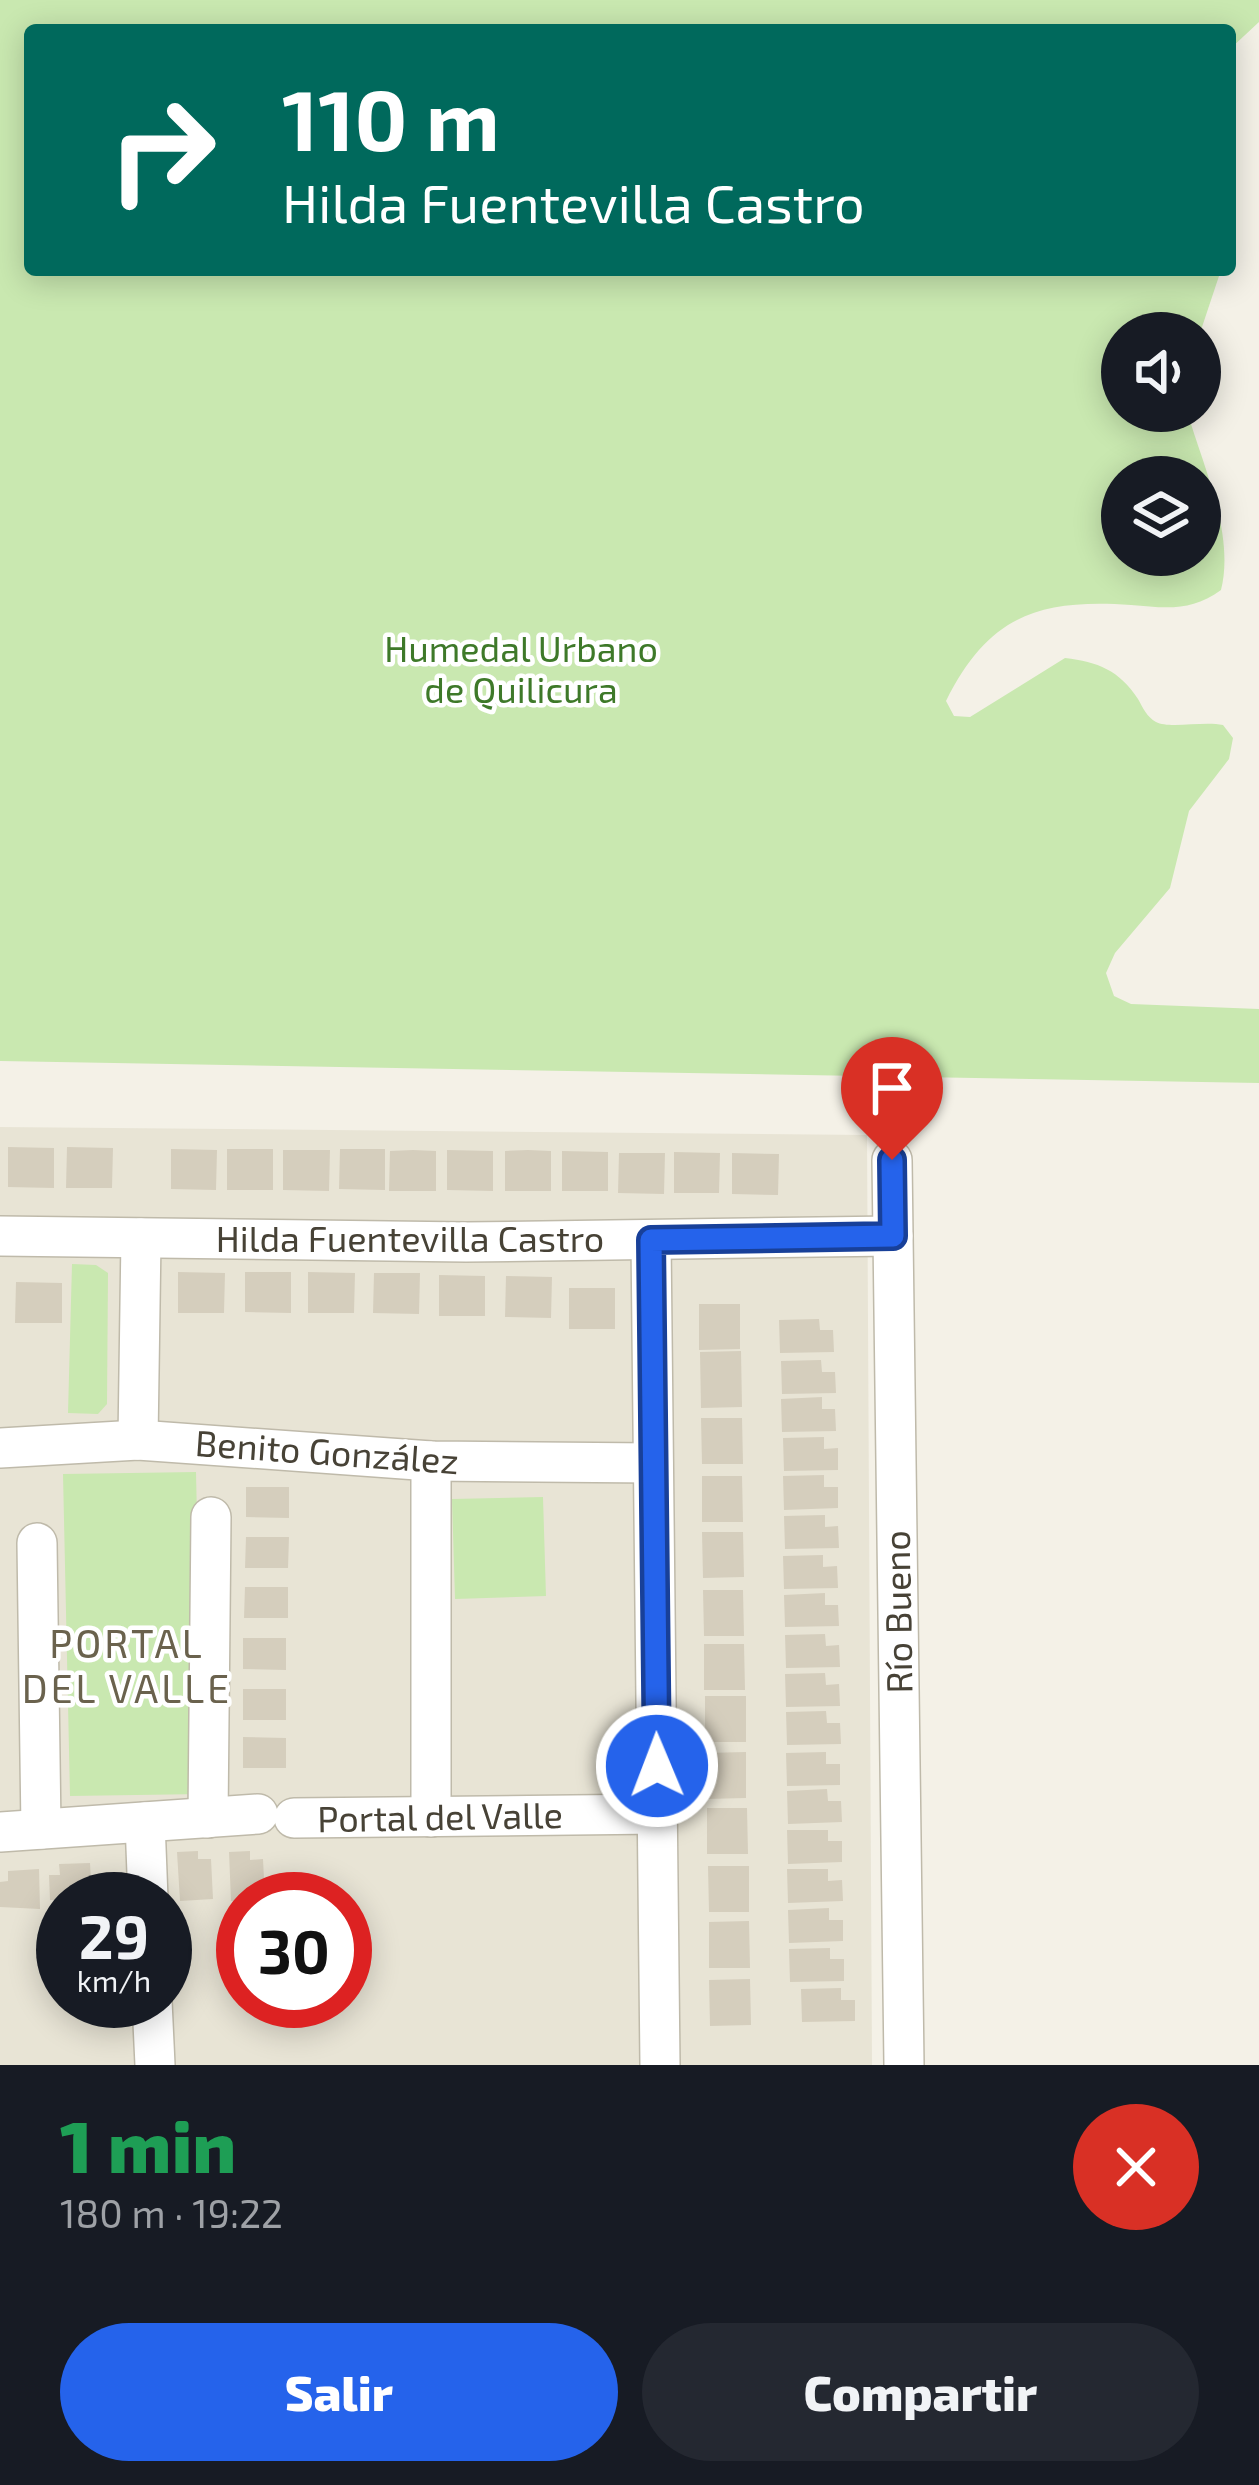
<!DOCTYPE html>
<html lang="es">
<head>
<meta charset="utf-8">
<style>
  body { margin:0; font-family:"Exo 2",sans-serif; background:#242831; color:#f1f3f6; height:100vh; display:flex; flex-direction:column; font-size:45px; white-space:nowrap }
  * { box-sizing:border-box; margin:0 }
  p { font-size:39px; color:#9ea1a6 }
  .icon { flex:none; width:66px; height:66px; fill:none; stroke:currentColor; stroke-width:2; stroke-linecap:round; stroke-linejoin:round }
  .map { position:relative; height:2065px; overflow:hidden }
  .panel { display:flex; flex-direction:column; background:#171b24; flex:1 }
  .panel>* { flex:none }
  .top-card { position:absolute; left:24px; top:24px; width:1212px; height:252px; border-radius:12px; box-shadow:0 6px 30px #0003; background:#00695c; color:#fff; overflow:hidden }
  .buttons { position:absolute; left:1101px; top:312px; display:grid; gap:24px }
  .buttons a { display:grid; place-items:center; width:120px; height:120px; border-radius:50%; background:#171b24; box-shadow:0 6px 30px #0003; font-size:60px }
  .speed { position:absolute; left:36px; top:1872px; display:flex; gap:24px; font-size:60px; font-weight:700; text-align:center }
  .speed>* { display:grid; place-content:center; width:156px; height:156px; border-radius:50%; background:#171b24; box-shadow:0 6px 30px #0003; line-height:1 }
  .speed small { font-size:30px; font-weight:400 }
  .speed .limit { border:18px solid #d22; background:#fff; color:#111 }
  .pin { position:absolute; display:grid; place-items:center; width:102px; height:102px; color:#fff; margin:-123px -51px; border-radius:50% 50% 50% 0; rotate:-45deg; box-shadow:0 0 12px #0007 }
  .pin .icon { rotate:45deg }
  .me { position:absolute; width:132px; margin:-66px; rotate:359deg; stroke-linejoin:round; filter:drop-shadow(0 0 9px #0008) }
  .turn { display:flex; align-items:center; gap:42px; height:252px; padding:0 60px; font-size:54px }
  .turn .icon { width:156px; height:156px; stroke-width:2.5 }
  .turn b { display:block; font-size:84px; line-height:102px }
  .round { display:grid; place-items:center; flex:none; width:126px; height:126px; border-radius:63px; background:#242831 }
  .summary { display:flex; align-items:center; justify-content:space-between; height:204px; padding:0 60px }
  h1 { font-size:72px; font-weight:800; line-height:90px; color:#1e9e55 }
  .button { display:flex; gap:24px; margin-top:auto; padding:24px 60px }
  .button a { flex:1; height:138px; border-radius:72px; background:#2563eb; color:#fff; font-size:48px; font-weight:800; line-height:138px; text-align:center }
  .button a+a { background:#242831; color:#f1f3f6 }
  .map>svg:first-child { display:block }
  .residential { fill:#e8e4d5; fill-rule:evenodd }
  .green { fill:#c9e8b0; fill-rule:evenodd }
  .building { fill:#d5cebd }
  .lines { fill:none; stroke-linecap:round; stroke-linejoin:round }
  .street-casing { stroke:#bfbaaa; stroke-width:42 }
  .street { stroke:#fff; stroke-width:39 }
  .route-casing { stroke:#184099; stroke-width:30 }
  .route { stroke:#2563eb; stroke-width:21 }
  .labels { text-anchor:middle; stroke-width:9; stroke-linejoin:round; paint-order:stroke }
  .park-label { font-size:36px; fill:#3e7929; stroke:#fff }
  .street-label { font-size:36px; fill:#474236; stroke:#fff }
  .neighbourhood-label { font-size:39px; letter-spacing:3px; fill:#6a624d; stroke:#fff }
</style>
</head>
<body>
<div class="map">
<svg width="1259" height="2065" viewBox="0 0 1259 2065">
  <rect width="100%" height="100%" fill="#f4f1e7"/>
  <path class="residential" d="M0 1127 867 1135 872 2065H0ZM63 1899H165V2001H63ZM243 1899H345V2001H243Z"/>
  <g class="green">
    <path d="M0 0H1259V22L1230 49V30H30V270H1221L1200 333H1122V411H1187C1203 466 1235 534 1221 590 1191 612 1166 608 1131 605 1039 599 989 615 946 701L954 716 970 717 1065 658C1098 662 1119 670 1138 699 1143 708 1147 717 1156 722 1169 729 1203 721 1223 725L1233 738 1229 759 1189 811 1170 888 1115 953 1106 973 1114 996 1131 1004 1259 1009V1083L0 1061ZM1122 477H1200V555H1122Z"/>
    <polygon points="72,1264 96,1265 108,1273 107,1404 98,1414 68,1413"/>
    <polygon points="196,1472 203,1794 70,1796 63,1474"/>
    <polygon points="543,1497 546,1596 455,1599 452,1499"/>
  </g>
  <g class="building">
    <polygon points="8,1147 54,1148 54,1188 8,1187"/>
    <polygon points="67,1147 113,1148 112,1188 66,1188"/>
    <polygon points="171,1149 217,1150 216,1190 171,1189"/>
    <rect x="227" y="1149" width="46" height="41"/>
    <polygon points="340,1149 385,1149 385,1190 339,1189"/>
    <polygon points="283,1150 330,1150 329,1191 283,1190"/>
    <polygon points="413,1150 436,1151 436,1191 389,1191 390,1151"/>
    <polygon points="447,1150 493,1151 493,1191 447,1190"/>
    <polygon points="528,1150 551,1151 551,1191 505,1191 505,1151"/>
    <polygon points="562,1151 608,1152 608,1191 562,1191"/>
    <polygon points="674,1152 720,1153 719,1193 674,1193"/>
    <polygon points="619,1153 665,1153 664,1194 618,1193"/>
    <polygon points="732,1153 779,1154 778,1195 732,1194"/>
    <polygon points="178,1272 225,1273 224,1313 178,1313"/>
    <polygon points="245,1272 291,1272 291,1313 245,1312"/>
    <polygon points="308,1272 355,1273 354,1313 308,1313"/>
    <polygon points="374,1273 420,1273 419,1314 373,1313"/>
    <polygon points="439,1275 485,1276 485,1316 439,1316"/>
    <polygon points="506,1276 552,1277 551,1318 505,1317"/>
    <polygon points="16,1282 62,1283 62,1323 15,1323"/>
    <rect x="569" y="1288" width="46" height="41"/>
    <polygon points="699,1304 740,1304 740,1349 699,1350"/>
    <polygon points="819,1319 820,1330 833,1330 834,1352 780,1353 779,1320"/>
    <polygon points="741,1351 742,1407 701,1408 700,1352"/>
    <polygon points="821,1360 822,1372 835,1372 836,1393 782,1394 781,1361"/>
    <polygon points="822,1397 822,1409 835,1409 836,1431 782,1432 781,1399"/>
    <polygon points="701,1418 742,1418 743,1464 702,1464"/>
    <polygon points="824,1437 824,1449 838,1448 838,1470 784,1471 783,1438"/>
    <polygon points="824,1475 824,1487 838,1487 838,1508 784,1510 783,1476"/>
    <polygon points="702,1476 742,1476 743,1522 702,1522"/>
    <polygon points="246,1487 289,1487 289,1518 246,1517"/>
    <polygon points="825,1515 825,1527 838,1526 839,1548 785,1549 784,1516"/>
    <polygon points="702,1532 743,1532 744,1577 703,1578"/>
    <polygon points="246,1537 289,1537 288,1568 245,1568"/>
    <polygon points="823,1555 823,1567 837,1566 838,1588 784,1589 783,1556"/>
    <polygon points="245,1587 288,1587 288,1618 244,1618"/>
    <polygon points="703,1590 743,1590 744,1636 704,1636"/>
    <polygon points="825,1593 825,1605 838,1605 839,1626 785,1627 784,1595"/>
    <polygon points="825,1634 826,1646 839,1645 840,1667 786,1668 785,1635"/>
    <polygon points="243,1638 286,1638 286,1670 243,1669"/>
    <polygon points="704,1644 744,1644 745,1690 704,1690"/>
    <polygon points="825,1673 826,1685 839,1684 840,1706 786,1707 785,1674"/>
    <rect x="243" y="1689" width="43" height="31"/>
    <rect x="705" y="1696" width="41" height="46"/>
    <polygon points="826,1711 827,1723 840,1723 841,1744 787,1745 786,1712"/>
    <polygon points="243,1737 286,1738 286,1768 243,1768"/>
    <polygon points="746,1752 746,1798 706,1799 705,1753"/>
    <polygon points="826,1752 826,1764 840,1764 840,1785 787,1786 786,1753"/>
    <polygon points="827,1789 828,1801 841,1801 842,1822 788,1824 787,1791"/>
    <polygon points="707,1808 747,1808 748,1854 707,1854"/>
    <polygon points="787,1830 828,1830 828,1841 842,1841 842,1862 788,1864"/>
    <polygon points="198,1851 198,1859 211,1859 213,1899 180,1901 177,1852"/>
    <polygon points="250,1851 250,1860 263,1859 265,1899 231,1901 229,1852"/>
    <polygon points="90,1863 92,1899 50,1900 49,1875 60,1875 59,1864"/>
    <polygon points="708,1866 749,1866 749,1912 709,1912"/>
    <polygon points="39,1869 40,1909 0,1907 0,1882 8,1881 8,1871"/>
    <polygon points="787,1869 828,1869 828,1881 842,1880 843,1901 788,1903"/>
    <polygon points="829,1908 829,1920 843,1920 843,1941 789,1943 788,1910"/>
    <polygon points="749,1921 750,1968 709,1968 709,1922"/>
    <polygon points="830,1948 830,1959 844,1959 844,1981 790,1982 789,1949"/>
    <polygon points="750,1979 751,2025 710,2026 709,1980"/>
    <polygon points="841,1988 841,2000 855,2000 855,2021 802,2022 801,1989"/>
  </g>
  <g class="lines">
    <defs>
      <g id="street">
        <polyline points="892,1160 904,2065"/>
        <polyline points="0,1236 466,1242 893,1236"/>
        <polyline points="651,1240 660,2065"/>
        <polyline points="138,1440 141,1238"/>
        <polyline points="0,1448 138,1440 431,1461 653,1463"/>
        <polyline points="37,1543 41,1829"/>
        <polyline points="431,1817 431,1461"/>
        <polyline points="208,1818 211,1517"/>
        <polyline points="294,1818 658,1814"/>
        <polyline points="145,1822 148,1899"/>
        <polyline points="0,1832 258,1814"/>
        <polyline points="152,2001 155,2065"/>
      </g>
    </defs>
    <use href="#street" class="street-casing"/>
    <use href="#street" class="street"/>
  </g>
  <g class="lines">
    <defs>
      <polyline id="route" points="657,1766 651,1240 893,1236 892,1160"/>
    </defs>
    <use href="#route" class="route-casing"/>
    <use href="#route" class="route"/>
  </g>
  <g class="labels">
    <g class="park-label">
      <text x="521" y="662">Humedal Urbano<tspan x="521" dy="41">de Quilicura</tspan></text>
    </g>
    <g class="street-label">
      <text x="410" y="1252">Hilda Fuentevilla Castro</text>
      <text transform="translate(327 1452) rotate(4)" y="13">Benito González</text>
      <text transform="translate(898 1612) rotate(-91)" y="13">Río Bueno</text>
      <text transform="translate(440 1817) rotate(-1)" y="13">Portal del Valle</text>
    </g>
    <g class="neighbourhood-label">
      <text x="127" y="1658">PORTAL<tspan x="127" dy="45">DEL VALLE</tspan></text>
    </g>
  </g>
</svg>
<div class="buttons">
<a><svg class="icon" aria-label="sound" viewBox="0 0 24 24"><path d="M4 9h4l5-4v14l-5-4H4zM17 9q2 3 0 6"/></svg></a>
<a><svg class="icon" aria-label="layers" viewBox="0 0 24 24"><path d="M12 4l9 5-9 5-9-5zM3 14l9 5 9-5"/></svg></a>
</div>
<div class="speed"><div>29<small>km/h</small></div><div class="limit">30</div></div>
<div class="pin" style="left:892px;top:1160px;background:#d93025"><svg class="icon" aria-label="arrive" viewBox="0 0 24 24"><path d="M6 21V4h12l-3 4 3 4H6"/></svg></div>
<svg class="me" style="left:657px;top:1766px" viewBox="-20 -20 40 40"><circle r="17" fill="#2563eb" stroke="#fff" stroke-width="3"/><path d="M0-11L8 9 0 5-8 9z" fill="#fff"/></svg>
<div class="top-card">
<div class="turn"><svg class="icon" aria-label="right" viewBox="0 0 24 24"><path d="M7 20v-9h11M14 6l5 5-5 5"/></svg><div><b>110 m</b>Hilda Fuentevilla Castro</div></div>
</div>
</div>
<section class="panel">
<div class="summary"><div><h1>1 min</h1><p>180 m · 19:22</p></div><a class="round" style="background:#d93025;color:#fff"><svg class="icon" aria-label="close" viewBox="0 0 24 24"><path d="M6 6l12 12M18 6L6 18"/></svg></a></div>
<div class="button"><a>Salir</a><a>Compartir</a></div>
</section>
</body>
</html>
